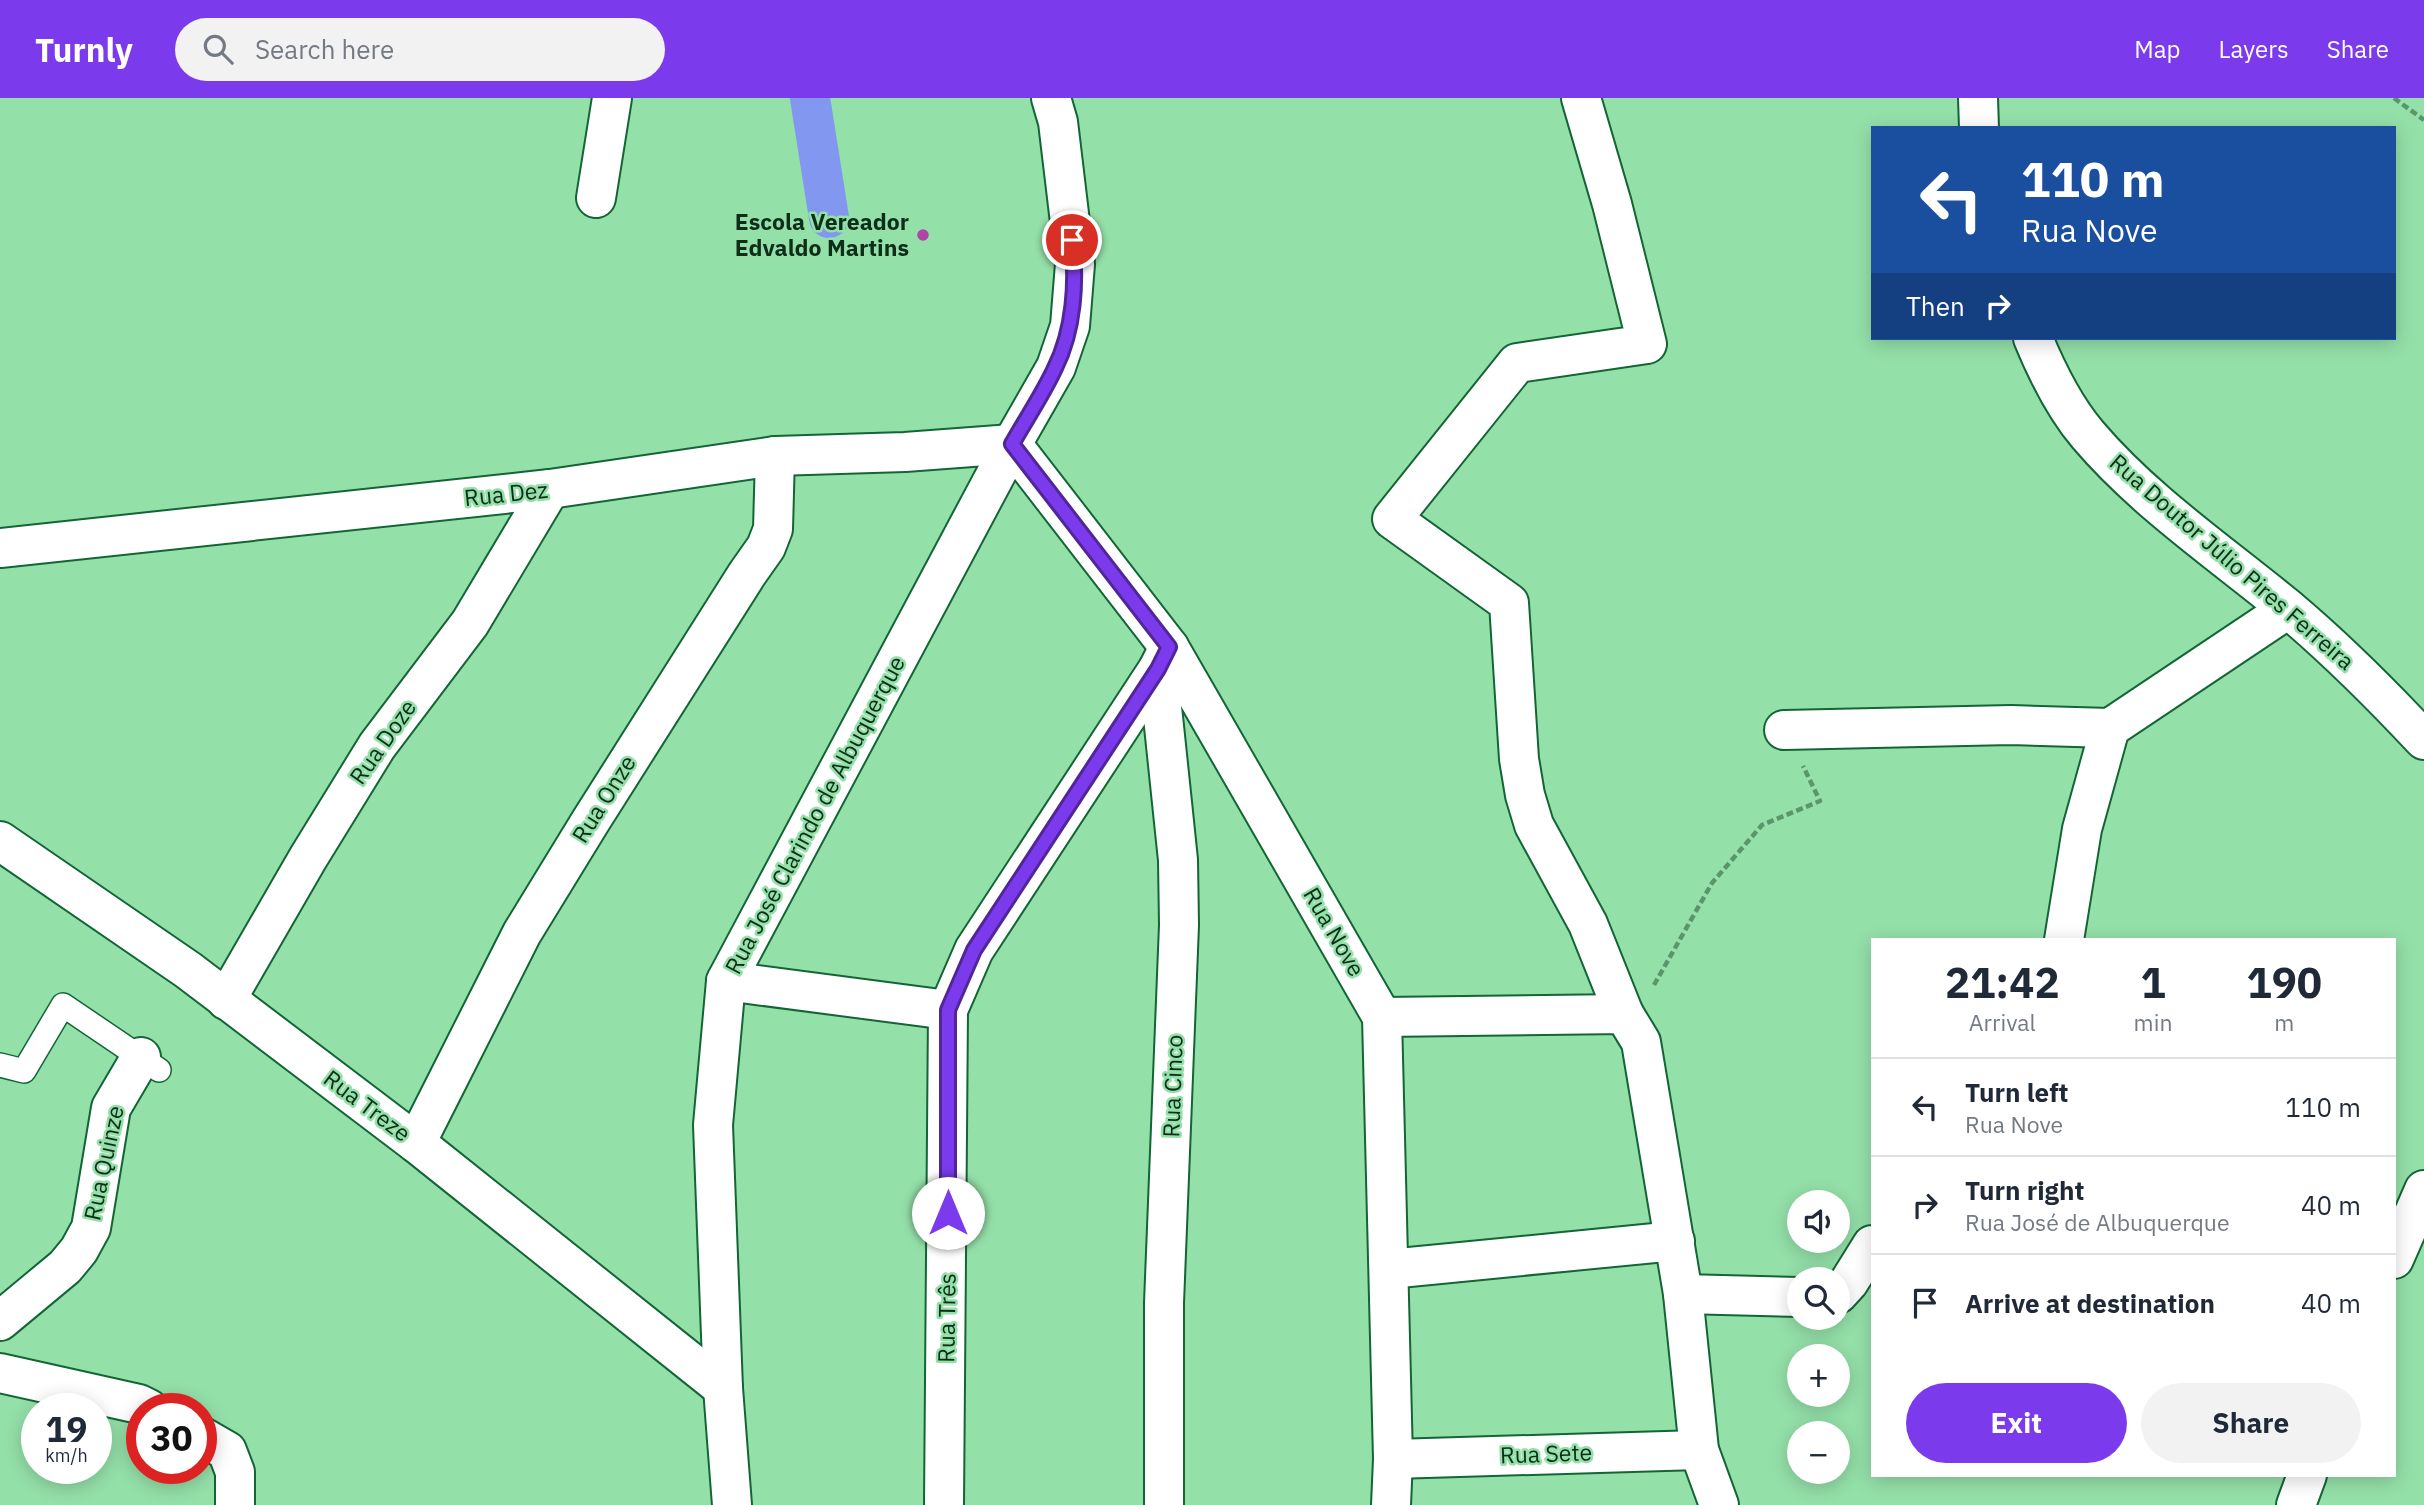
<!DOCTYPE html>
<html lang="en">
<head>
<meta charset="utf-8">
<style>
  body { margin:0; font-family:"IBM Plex Sans",sans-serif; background:#f2f2f3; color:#1f2937; height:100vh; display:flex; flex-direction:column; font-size:26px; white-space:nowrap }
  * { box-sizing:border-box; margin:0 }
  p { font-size:23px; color:#747a83 }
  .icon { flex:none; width:38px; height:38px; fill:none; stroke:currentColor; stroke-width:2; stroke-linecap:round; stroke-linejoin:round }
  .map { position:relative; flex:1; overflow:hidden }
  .drawer { position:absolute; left:1871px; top:840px; width:525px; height:539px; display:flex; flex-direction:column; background:#fff; border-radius:0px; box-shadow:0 4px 18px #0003 }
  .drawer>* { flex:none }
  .banner { position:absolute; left:1871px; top:28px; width:525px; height:214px; border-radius:0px; box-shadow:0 4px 18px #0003; background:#1a4fa0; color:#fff; overflow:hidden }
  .tools { position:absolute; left:1787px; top:1092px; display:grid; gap:14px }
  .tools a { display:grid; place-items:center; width:63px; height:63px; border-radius:50%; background:#fff; box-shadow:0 4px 18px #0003; font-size:35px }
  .speed { position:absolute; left:21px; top:1295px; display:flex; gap:14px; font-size:35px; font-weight:700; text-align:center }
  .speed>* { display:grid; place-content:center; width:91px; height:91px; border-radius:50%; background:#fff; box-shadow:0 4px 18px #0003; line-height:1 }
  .speed small { font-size:18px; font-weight:400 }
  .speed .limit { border:10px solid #d22; background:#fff; color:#111 }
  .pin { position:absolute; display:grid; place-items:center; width:60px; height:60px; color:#fff; margin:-30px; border:4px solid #fff; border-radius:50%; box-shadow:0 2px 7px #0007 }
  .me { position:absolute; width:77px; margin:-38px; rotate:0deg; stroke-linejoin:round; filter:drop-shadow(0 0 5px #0008) }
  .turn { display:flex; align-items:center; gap:24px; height:147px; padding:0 35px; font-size:32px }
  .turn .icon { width:91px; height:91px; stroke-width:2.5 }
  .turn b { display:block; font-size:49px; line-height:60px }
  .then { display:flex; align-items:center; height:66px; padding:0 35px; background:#0003; gap:14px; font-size:26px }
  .eta { display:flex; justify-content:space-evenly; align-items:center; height:119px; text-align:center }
  .eta b { font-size:42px; font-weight:700; line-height:49px }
  .cta { display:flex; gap:14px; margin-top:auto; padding:14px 35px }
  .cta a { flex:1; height:80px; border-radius:42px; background:#7c3aed; color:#fff; font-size:28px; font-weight:700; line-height:80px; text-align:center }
  .cta a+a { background:#f2f2f3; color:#1f2937 }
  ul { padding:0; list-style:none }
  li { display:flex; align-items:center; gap:21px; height:98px; padding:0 35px; border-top:2px solid #e0e1e3 }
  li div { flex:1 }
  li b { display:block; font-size:26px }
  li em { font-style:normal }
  header { display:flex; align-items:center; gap:42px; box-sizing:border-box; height:98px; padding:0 35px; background:#7c3aed; color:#fff }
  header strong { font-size:33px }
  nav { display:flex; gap:38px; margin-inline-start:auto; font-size:24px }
  .search { width:490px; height:63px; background:#f2f2f3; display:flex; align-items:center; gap:18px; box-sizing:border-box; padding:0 24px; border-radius:38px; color:#747a83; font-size:26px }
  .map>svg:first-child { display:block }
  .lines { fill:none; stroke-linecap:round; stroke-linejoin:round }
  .canal { stroke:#8297f0; stroke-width:40 }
  .lane-casing { stroke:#136536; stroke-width:26 }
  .street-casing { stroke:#136536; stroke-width:42 }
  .secondary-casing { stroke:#136536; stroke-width:42 }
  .path { stroke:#5b956c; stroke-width:4.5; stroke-dasharray:7 3.5; stroke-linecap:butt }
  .lane { stroke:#fff; stroke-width:23 }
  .street { stroke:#fff; stroke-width:38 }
  .secondary { stroke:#fff; stroke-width:38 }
  .route-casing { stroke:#51269a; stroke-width:18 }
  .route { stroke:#7c3aed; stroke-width:12 }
  .poi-dot { fill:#b145a5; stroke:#94e0a9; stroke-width:2.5 }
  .labels { text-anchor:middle; stroke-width:5; stroke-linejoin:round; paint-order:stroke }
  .poi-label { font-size:23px; font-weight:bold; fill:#0e2e19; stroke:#94e0a9; text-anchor:end }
  .street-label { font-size:23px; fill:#0e2e19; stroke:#94e0a9 }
</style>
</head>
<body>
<header>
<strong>Turnly</strong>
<div class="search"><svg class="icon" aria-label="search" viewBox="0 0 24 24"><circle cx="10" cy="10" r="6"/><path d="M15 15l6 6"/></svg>Search here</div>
<nav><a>Map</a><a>Layers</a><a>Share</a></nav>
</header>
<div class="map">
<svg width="2424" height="1407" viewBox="0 0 2424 1407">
  <rect width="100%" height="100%" fill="#94e0a9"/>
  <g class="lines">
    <polyline class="canal" points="810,0 829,120"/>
    <defs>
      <polyline id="lane" points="0,967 24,973 63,907 159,972"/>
      <g id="street">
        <polyline points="1581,0 1612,106 1647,246 1517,265 1392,421 1509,505 1519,661 1525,697 1534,727 1588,826 1624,916"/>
        <polyline points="596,100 612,0"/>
        <polyline points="1012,346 1169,549 1382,919 1393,1361 1391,1407"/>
        <polyline points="0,450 550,391 775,358 905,354 1012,346"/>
        <polyline points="1158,571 1178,762 1179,827 1164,1205 1164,1407"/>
        <polyline points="1784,632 2011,627 2110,630 2288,511"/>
        <polyline points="0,743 188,872 416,1045 723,1290"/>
        <polyline points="2064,842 2082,731 2110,630"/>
        <polyline points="726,883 948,912"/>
        <polyline points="226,902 308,760 377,648 470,525 550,391"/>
        <polyline points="1382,919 1624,916 1641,944 1683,1196 1699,1352 1719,1407"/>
        <polyline points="416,1045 522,835 590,724 747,476 766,449 773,431 775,358"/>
        <polyline points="1389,1171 1675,1143"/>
        <polyline points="1683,1196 1799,1199"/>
        <polyline points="1838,1196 1849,1184 1872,1147"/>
        <polyline points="0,1223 65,1169 79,1152 91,1130 111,1010 141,959"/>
        <polyline points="0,1275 139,1306 149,1311"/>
        <polyline points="201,1338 227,1353 235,1374 235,1407"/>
        <polyline points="1393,1361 1699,1352"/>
        <polyline points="732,1407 723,1290 713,1027 726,883 1012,346 1056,269 1070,228 1075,166 1058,24 1051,0"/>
        <polyline points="944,1407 948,912 974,852 1158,571 1169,549"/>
      </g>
      <g id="secondary">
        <polyline points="1978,0 1979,30"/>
        <path d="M2033 240C2047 274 2064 309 2088 337 2144 403 2219 454 2286 509 2335 550 2380 595 2424 642"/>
        <polyline points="2394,1161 2424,1092"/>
        <polyline points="2296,1407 2307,1377"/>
      </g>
    </defs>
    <use href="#lane" class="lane-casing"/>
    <use href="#street" class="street-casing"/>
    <use href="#secondary" class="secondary-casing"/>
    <g class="path">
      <polyline points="2394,0 2424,22"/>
      <polyline points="1654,887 1712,785 1762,727 1820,703 1803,668"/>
    </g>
    <use href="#lane" class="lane"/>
    <use href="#street" class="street"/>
    <use href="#secondary" class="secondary"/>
  </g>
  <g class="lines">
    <defs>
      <path id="route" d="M948 1115V912L974 852 1158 571 1169 549 1012 346C1026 321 1043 296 1055 270 1074 232 1077 184 1072 142"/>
    </defs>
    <use href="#route" class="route-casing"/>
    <use href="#route" class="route"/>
  </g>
  <circle class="poi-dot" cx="923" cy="137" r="7"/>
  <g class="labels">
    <g class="poi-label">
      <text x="909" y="132">Escola Vereador<tspan x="909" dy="26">Edvaldo Martins</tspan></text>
    </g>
    <g class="street-label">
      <text transform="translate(506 396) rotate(-6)" y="8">Rua Dez</text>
      <text transform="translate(2232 464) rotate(41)" y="8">Rua Doutor Júlio Pires Ferreira</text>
      <text transform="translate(383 644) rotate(-55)" y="8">Rua Doze</text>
      <text transform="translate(604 701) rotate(-58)" y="8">Rua Onze</text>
      <text transform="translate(815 717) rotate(-62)" y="8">Rua José Clarindo de Albuquerque</text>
      <text transform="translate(1334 834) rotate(60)" y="8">Rua Nove</text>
      <text transform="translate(1173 988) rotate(-88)" y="8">Rua Cinco</text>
      <text transform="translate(367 1008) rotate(37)" y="8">Rua Treze</text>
      <text transform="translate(104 1065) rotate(-78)" y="8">Rua Quinze</text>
      <text transform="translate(947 1220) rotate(-89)" y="8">Rua Três</text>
      <text transform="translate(1546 1356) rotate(-2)" y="8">Rua Sete</text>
    </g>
  </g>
</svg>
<div class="tools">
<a><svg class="icon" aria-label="sound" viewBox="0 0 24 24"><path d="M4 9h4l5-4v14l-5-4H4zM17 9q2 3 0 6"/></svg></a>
<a><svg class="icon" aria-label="search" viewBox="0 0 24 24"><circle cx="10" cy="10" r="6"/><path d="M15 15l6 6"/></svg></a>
<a>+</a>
<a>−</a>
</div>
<div class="speed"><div>19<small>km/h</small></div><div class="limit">30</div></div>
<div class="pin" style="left:1072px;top:142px;background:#d93025"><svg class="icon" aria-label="arrive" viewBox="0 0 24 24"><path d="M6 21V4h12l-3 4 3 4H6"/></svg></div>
<svg class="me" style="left:948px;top:1115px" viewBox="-20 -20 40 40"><circle r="19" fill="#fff"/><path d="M0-13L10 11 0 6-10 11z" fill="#7c3aed"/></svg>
<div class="banner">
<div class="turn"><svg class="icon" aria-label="left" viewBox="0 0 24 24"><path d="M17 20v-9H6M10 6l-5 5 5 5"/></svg><div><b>110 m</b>Rua Nove</div></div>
<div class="then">Then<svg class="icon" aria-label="right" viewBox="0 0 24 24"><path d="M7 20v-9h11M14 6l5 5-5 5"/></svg></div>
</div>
<section class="drawer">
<div class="eta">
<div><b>21:42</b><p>Arrival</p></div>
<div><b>1</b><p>min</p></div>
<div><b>190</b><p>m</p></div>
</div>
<ul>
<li><svg class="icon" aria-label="left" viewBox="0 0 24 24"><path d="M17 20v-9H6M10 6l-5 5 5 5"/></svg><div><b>Turn left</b><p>Rua Nove</p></div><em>110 m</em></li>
<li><svg class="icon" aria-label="right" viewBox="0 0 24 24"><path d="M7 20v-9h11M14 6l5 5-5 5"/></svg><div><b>Turn right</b><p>Rua José de Albuquerque</p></div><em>40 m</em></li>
<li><svg class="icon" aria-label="arrive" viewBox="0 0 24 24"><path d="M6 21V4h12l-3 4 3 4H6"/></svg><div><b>Arrive at destination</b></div><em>40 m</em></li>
</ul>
<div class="cta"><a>Exit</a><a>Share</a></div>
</section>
</div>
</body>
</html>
